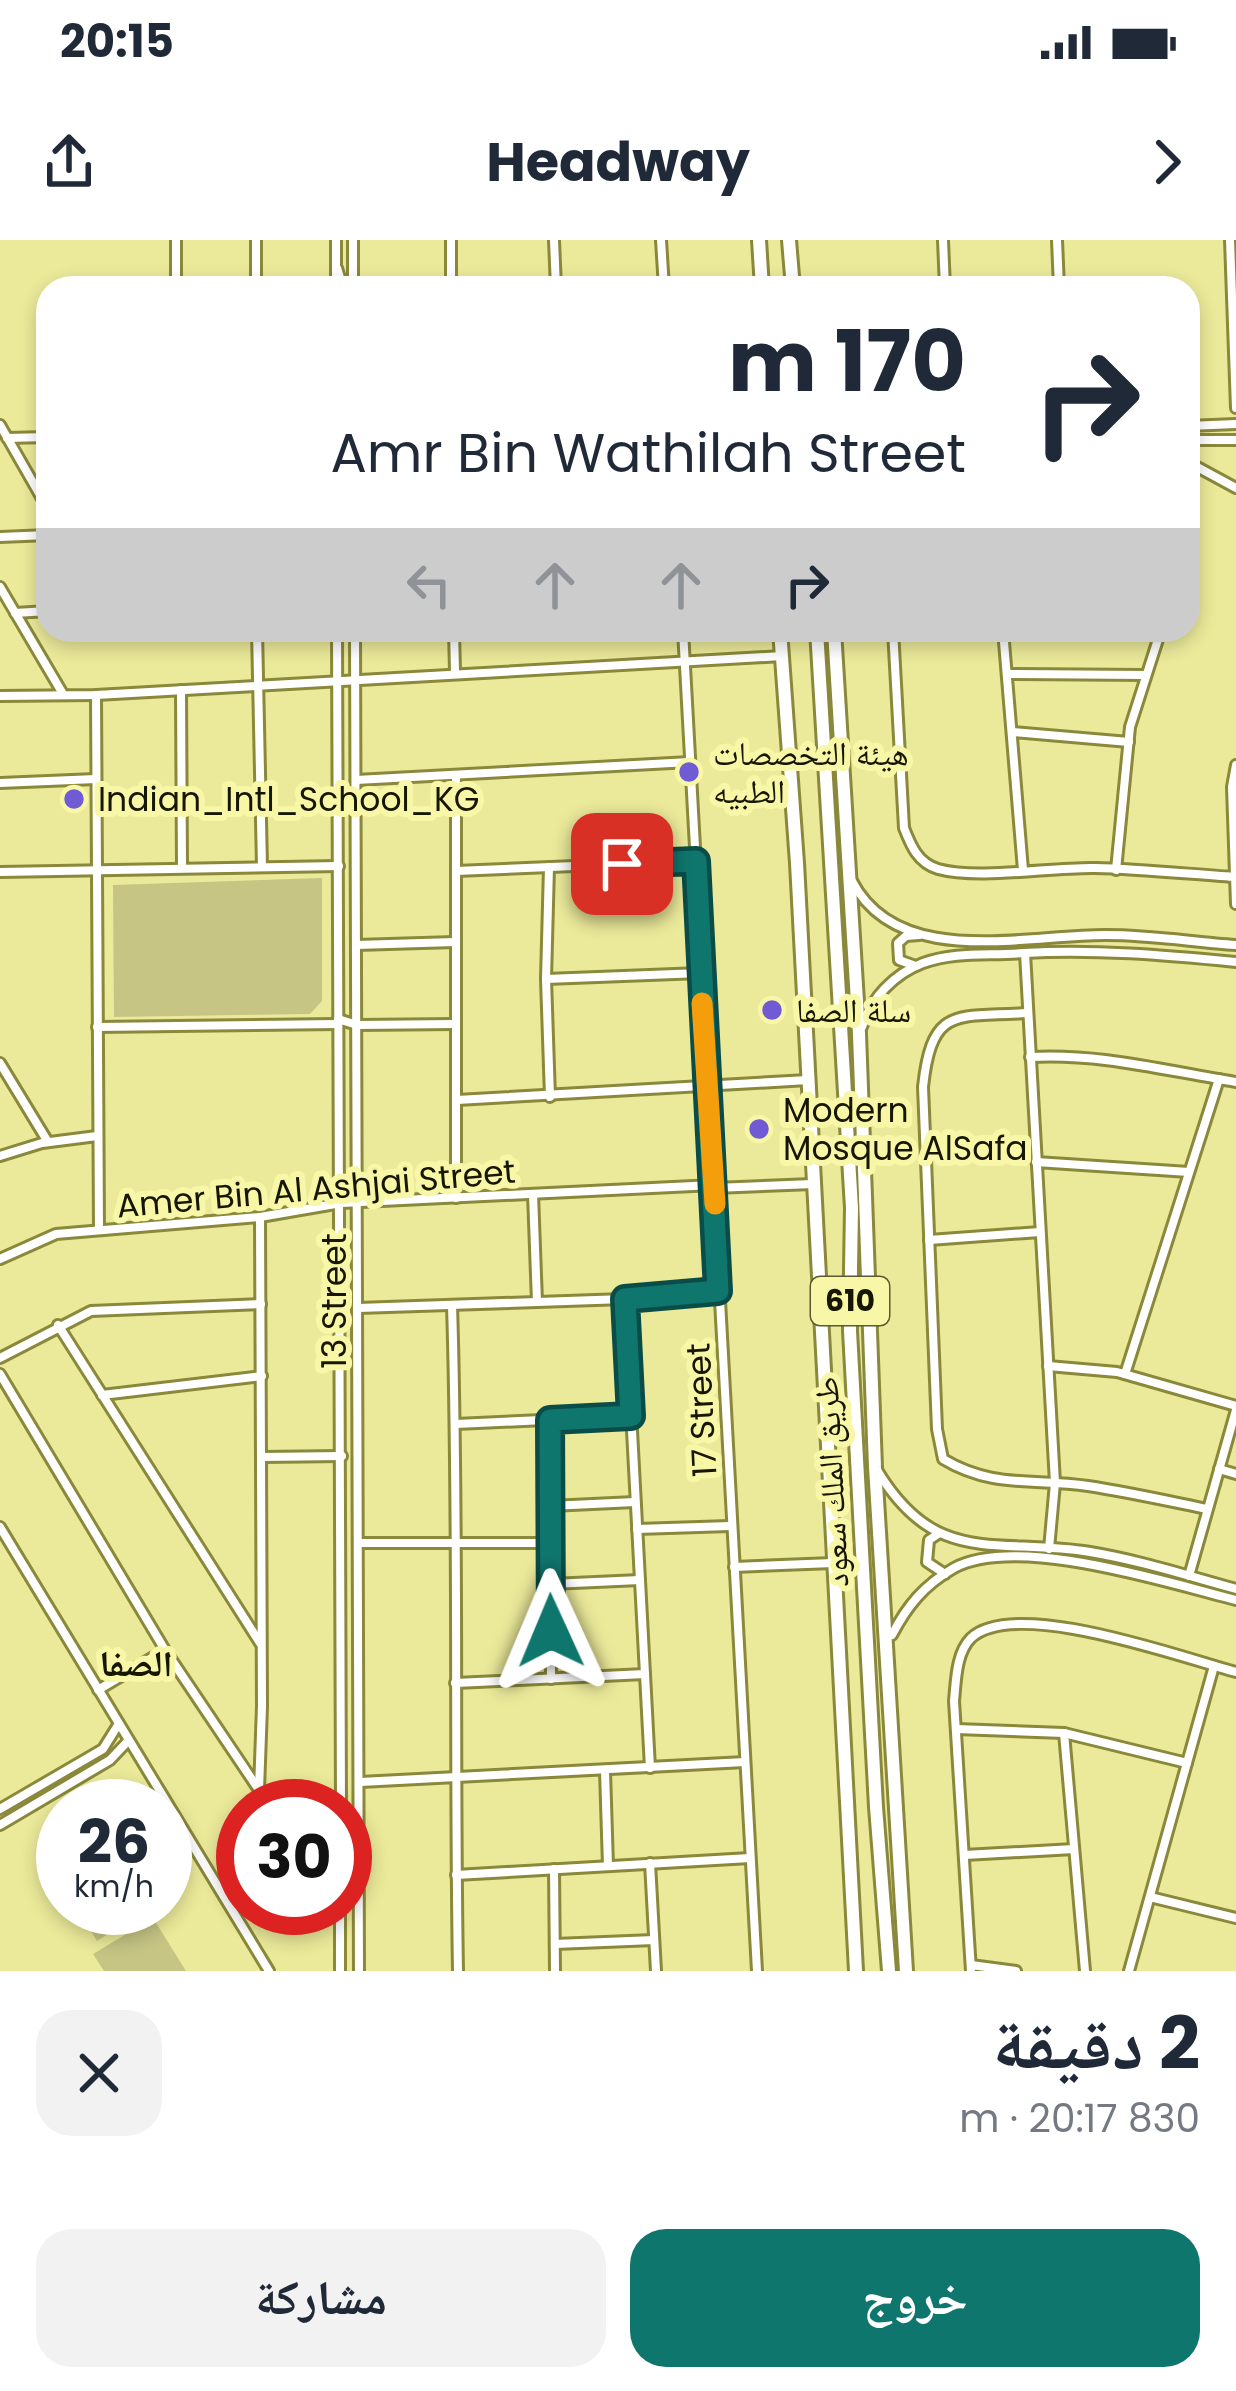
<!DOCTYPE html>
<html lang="ar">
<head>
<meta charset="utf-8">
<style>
  body { margin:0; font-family:Poppins,"Noto Naskh Arabic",sans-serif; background:#f2f2f3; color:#1f2937; direction:rtl; height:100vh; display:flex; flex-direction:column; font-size:45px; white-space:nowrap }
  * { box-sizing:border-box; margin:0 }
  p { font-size:39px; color:#747a83 }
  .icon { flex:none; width:66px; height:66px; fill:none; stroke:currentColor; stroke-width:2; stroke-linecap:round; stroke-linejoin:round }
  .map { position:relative; height:1731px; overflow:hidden; direction:ltr }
  .side { display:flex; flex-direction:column; background:#fff; flex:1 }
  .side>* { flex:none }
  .hud { position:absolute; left:36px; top:36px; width:1164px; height:366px; border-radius:36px; box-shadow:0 6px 18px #0003; direction:rtl; background:#fff; color:#1f2937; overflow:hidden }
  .speed { position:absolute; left:36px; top:1539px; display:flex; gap:24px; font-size:60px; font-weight:700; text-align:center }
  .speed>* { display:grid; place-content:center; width:156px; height:156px; border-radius:50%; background:#fff; box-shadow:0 6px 18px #0003; line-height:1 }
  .speed small { font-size:30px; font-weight:400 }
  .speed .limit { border:18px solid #d22; background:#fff; color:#111 }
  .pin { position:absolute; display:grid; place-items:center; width:102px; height:102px; color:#fff; margin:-51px; border-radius:24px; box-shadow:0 6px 18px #0006 }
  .me { position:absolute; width:132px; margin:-66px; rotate:359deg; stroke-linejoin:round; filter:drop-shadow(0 0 9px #0008) }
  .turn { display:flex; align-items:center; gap:42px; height:252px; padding:0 36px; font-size:54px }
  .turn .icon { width:156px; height:156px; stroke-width:2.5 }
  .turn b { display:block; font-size:84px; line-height:102px }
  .lanes { display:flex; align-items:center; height:114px; padding:0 36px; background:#0003; justify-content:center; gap:60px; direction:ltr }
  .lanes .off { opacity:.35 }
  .round { display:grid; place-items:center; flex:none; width:126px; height:126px; border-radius:36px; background:#f2f2f3 }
  .overview { display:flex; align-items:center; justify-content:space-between; height:204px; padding:0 36px }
  h1 { font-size:72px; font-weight:700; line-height:90px }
  .button { display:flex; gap:24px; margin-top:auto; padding:24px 36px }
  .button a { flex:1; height:138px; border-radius:36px; background:#0f766e; color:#fff; font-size:48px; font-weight:700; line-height:138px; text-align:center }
  .button a+a { background:#f2f2f3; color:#1f2937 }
  .status { display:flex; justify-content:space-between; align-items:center; height:84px; padding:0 60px; background:#fff; direction:ltr }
  .status svg { height:33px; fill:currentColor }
  header { display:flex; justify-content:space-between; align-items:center; height:156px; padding:0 36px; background:#fff; font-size:54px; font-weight:700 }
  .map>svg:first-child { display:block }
  .green { fill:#c6c584 }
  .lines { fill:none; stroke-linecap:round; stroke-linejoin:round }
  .minor-casing { stroke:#8a883a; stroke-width:14 }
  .primary-casing { stroke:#8a883a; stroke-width:18 }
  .minor { stroke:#fff; stroke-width:8 }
  .primary { stroke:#fff; stroke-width:12 }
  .route-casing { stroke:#0a4d48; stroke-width:30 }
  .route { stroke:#0f766e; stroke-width:21 }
  .slow { stroke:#f59e0b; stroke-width:21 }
  .poi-dot { fill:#715bd5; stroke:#f8f7a7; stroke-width:4.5 }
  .labels { text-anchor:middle; stroke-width:12; stroke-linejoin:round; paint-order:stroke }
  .shield { fill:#f8f7a7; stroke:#5a5a32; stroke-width:3 }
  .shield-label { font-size:30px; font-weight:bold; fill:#171600 }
  .poi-label { font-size:33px; fill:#171600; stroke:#f8f7a7; text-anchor:start }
  .street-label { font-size:33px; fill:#171600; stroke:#f8f7a7 }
  .neighbourhood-label { font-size:36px; font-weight:bold; fill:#171600; stroke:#f8f7a7 }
</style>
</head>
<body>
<div class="status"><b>20:15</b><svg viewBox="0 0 49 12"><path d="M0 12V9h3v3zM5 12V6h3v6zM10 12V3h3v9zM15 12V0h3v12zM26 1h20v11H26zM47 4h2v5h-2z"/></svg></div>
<header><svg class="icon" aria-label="forward" viewBox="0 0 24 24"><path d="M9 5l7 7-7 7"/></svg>Headway<svg class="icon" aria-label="share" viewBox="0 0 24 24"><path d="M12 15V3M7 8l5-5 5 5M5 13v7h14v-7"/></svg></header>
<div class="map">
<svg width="1236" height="1731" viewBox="0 0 1236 1731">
  <rect width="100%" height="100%" fill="#ebea9a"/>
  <g class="green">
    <polygon points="322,638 322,761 310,774 114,777 113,645"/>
    <polygon points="103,1668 133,1668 138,1675 97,1701 84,1680"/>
    <polygon points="153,1678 186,1731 104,1731 93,1714"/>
  </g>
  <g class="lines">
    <defs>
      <g id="minor">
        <polyline points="336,0 336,48"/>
        <polyline points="451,0 451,48"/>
        <polyline points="554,0 556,48"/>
        <polyline points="661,0 664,48"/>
        <polyline points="943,0 945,48"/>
        <polyline points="1057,0 1059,48"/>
        <polyline points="1230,0 1236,168"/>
        <polyline points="337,28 343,48"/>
        <polyline points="176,48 176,0"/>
        <polyline points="256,48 256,0"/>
        <polyline points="353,48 353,0"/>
        <polyline points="0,185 48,269"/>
        <polyline points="1188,186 1236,184"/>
        <polyline points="7,198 48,197"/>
        <polyline points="1188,200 1236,200"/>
        <polyline points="1188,222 1236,248"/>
        <polyline points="0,297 48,295"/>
        <polyline points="0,347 63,454"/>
        <polyline points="15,373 48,371"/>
        <polyline points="257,390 262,627"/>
        <polyline points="337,390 341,1566"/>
        <polyline points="355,390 359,1731"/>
        <polyline points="454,390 455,432"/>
        <polyline points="683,390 757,1731"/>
        <path d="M893 390 904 588C911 606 918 623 938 629 978 640 1051 627 1095 628 1141 629 1188 634 1234 637"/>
        <polyline points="1003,390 1023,630"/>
        <polyline points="1007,434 1145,435"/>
        <polyline points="181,450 182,628"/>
        <polyline points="96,455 99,989"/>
        <polyline points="0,456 96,455 782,416"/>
        <polyline points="1012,492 1129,502"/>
        <polyline points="1236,525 1232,547 1236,664"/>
        <polyline points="456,536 456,958"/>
        <polyline points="356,540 690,522"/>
        <polyline points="0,543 96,539"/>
        <polyline points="549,627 546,739 550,857"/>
        <polyline points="1116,630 1130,487 1161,390"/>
        <polyline points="456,631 696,621"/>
        <polyline points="0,632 339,626"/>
        <path d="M852 641C898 730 1027 694 1107 695 1150 695 1193 702 1236 705"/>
        <polyline points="356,705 455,702"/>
        <polyline points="1025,713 1055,1243 1049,1309"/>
        <polyline points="913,725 899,720 898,703 906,696 919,695"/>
        <polyline points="546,739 701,733"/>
        <path d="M1027 773C957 778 932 764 923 847L937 1189 943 1219C993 1249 1034 1238 1088 1246 1128 1252 1168 1261 1207 1269"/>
        <polyline points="338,779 357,785 455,784"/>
        <polyline points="97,787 338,784"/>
        <path d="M862 787C871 758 894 734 923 723 956 711 989 716 1024 713 1095 709 1164 715 1236 722"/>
        <path d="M1030 817C1101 813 1166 831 1236 842"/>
        <polyline points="0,823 48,902"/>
        <polyline points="457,860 808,840"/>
        <polyline points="0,916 42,903 97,896"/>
        <polyline points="1036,922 1189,932"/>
        <polyline points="714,948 813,944"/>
        <polyline points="533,954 537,1062"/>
        <polyline points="260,977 262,1466 259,1550 262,1566"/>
        <polyline points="929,1000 1040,992"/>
        <polyline points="0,1019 56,994 260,977 341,963 714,945"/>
        <polyline points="625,1059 650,1528"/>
        <path d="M452 1065C459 1287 454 1509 458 1731"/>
        <polyline points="358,1068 625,1059 718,1051"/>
        <polyline points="58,1085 260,1403"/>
        <polyline points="0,1118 91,1071 261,1064"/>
        <polyline points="1048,1126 1117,1132 1236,1166"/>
        <polyline points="0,1134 165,1410 259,1550"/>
        <polyline points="1125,1134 1219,839"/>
        <polyline points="102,1155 262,1136"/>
        <polyline points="550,1180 551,1439"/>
        <polyline points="456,1184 631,1176"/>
        <polyline points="262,1217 342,1216"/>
        <polyline points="1219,1229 1236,1234"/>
        <path d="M877 1230C936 1328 995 1297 1090 1312 1139 1320 1188 1336 1236 1349"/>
        <polyline points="550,1266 635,1262"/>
        <polyline points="0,1287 269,1731"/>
        <polyline points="637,1289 730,1286"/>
        <polyline points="938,1294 929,1300 927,1322 945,1334"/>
        <polyline points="358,1303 550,1303"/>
        <polyline points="734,1327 833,1323"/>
        <polyline points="1189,1336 1236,1170"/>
        <polyline points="551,1344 640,1340"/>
        <path d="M892 1395C907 1366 924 1345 954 1328 1017 1294 1168 1343 1236 1360"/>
        <polyline points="455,1443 645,1434"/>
        <polyline points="98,1450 165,1410"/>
        <polyline points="956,1489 1064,1493 1187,1523"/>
        <polyline points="1064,1493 1085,1731"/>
        <polyline points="605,1531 608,1626"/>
        <polyline points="360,1542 745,1522"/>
        <polyline points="0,1569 103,1509 118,1485"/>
        <polyline points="0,1585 110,1520 128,1501"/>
        <polyline points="964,1615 1074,1609"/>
        <polyline points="650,1623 656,1731"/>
        <polyline points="554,1629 555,1731"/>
        <polyline points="456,1635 750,1618"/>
        <polyline points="1150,1657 1236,1678"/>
        <polyline points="555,1704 654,1700"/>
        <polyline points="971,1725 1016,1731"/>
        <polyline points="340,1731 340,1668"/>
        <path d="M971 1731 954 1461C956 1441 956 1413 971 1398 1015 1357 1180 1417 1236 1432"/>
        <polyline points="1129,1731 1214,1426"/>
      </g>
      <g id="primary">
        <polyline points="759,0 762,48"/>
        <polyline points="789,0 793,48"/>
        <polyline points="780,390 797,623 856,1731"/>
        <polyline points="817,390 852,968 850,1091 876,1567 889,1731"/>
        <polyline points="834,390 859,794 875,1227 906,1731"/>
      </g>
    </defs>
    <use href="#minor" class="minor-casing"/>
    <use href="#primary" class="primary-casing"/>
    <use href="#minor" class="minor"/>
    <use href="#primary" class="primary"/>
  </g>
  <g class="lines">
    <defs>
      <polyline id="route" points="551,1391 550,1180 631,1176 625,1059 718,1051 696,621 622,624"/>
    </defs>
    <use href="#route" class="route-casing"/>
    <use href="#route" class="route"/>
    <polyline class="slow" points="702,763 715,964"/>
  </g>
  <g class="poi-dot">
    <circle cx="689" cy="532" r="12"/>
    <circle cx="74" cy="559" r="12"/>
    <circle cx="772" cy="770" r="12"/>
    <circle cx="759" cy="889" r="12"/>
  </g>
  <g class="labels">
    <rect class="shield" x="811" y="1037" width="78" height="48" rx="9"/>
    <g class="shield-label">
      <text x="850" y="1071">610</text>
    </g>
    <g class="poi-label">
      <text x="713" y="525">هيئة التخصصات<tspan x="713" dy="38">الطبيه</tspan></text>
      <text x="98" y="571">Indian_Intl_School_KG</text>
      <text x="796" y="782">سلة الصفا</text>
      <text x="783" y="882">Modern<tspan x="783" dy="38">Mosque AlSafa</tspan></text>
    </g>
    <g class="street-label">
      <text transform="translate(316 948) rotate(-5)" y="12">Amer Bin Al Ashjai Street</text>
      <text transform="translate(334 1061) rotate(-90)" y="12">13 Street</text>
      <text transform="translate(701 1170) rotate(-93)" y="12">17 Street</text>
      <text transform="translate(831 1242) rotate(-93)" y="12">طريق الملك سعود</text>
    </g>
    <g class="neighbourhood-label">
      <text x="136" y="1436">الصفا</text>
    </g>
  </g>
</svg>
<div class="speed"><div>26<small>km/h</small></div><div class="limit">30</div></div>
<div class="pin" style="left:622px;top:624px;background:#d93025"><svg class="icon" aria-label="arrive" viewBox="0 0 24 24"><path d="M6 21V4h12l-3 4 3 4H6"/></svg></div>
<svg class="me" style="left:551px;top:1391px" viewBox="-20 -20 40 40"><path d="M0-17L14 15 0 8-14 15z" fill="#0f766e" stroke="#fff" stroke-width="4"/></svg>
<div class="hud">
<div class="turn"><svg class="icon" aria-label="right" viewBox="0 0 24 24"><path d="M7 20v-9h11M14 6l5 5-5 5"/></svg><div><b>170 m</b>Amr Bin Wathilah Street</div></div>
<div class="lanes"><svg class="icon off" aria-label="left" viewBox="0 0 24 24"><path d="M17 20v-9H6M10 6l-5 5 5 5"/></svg><svg class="icon off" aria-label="ahead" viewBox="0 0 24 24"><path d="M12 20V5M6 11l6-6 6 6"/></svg><svg class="icon off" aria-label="ahead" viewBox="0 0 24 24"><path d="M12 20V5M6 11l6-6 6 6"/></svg><svg class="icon" aria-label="right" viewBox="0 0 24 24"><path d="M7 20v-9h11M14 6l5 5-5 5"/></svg></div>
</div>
</div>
<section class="side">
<div class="overview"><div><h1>2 دقيقة</h1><p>830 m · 20:17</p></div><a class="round"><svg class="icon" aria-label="close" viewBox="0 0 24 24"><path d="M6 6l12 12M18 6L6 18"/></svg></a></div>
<div class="button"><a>خروج</a><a>مشاركة</a></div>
</section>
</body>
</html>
